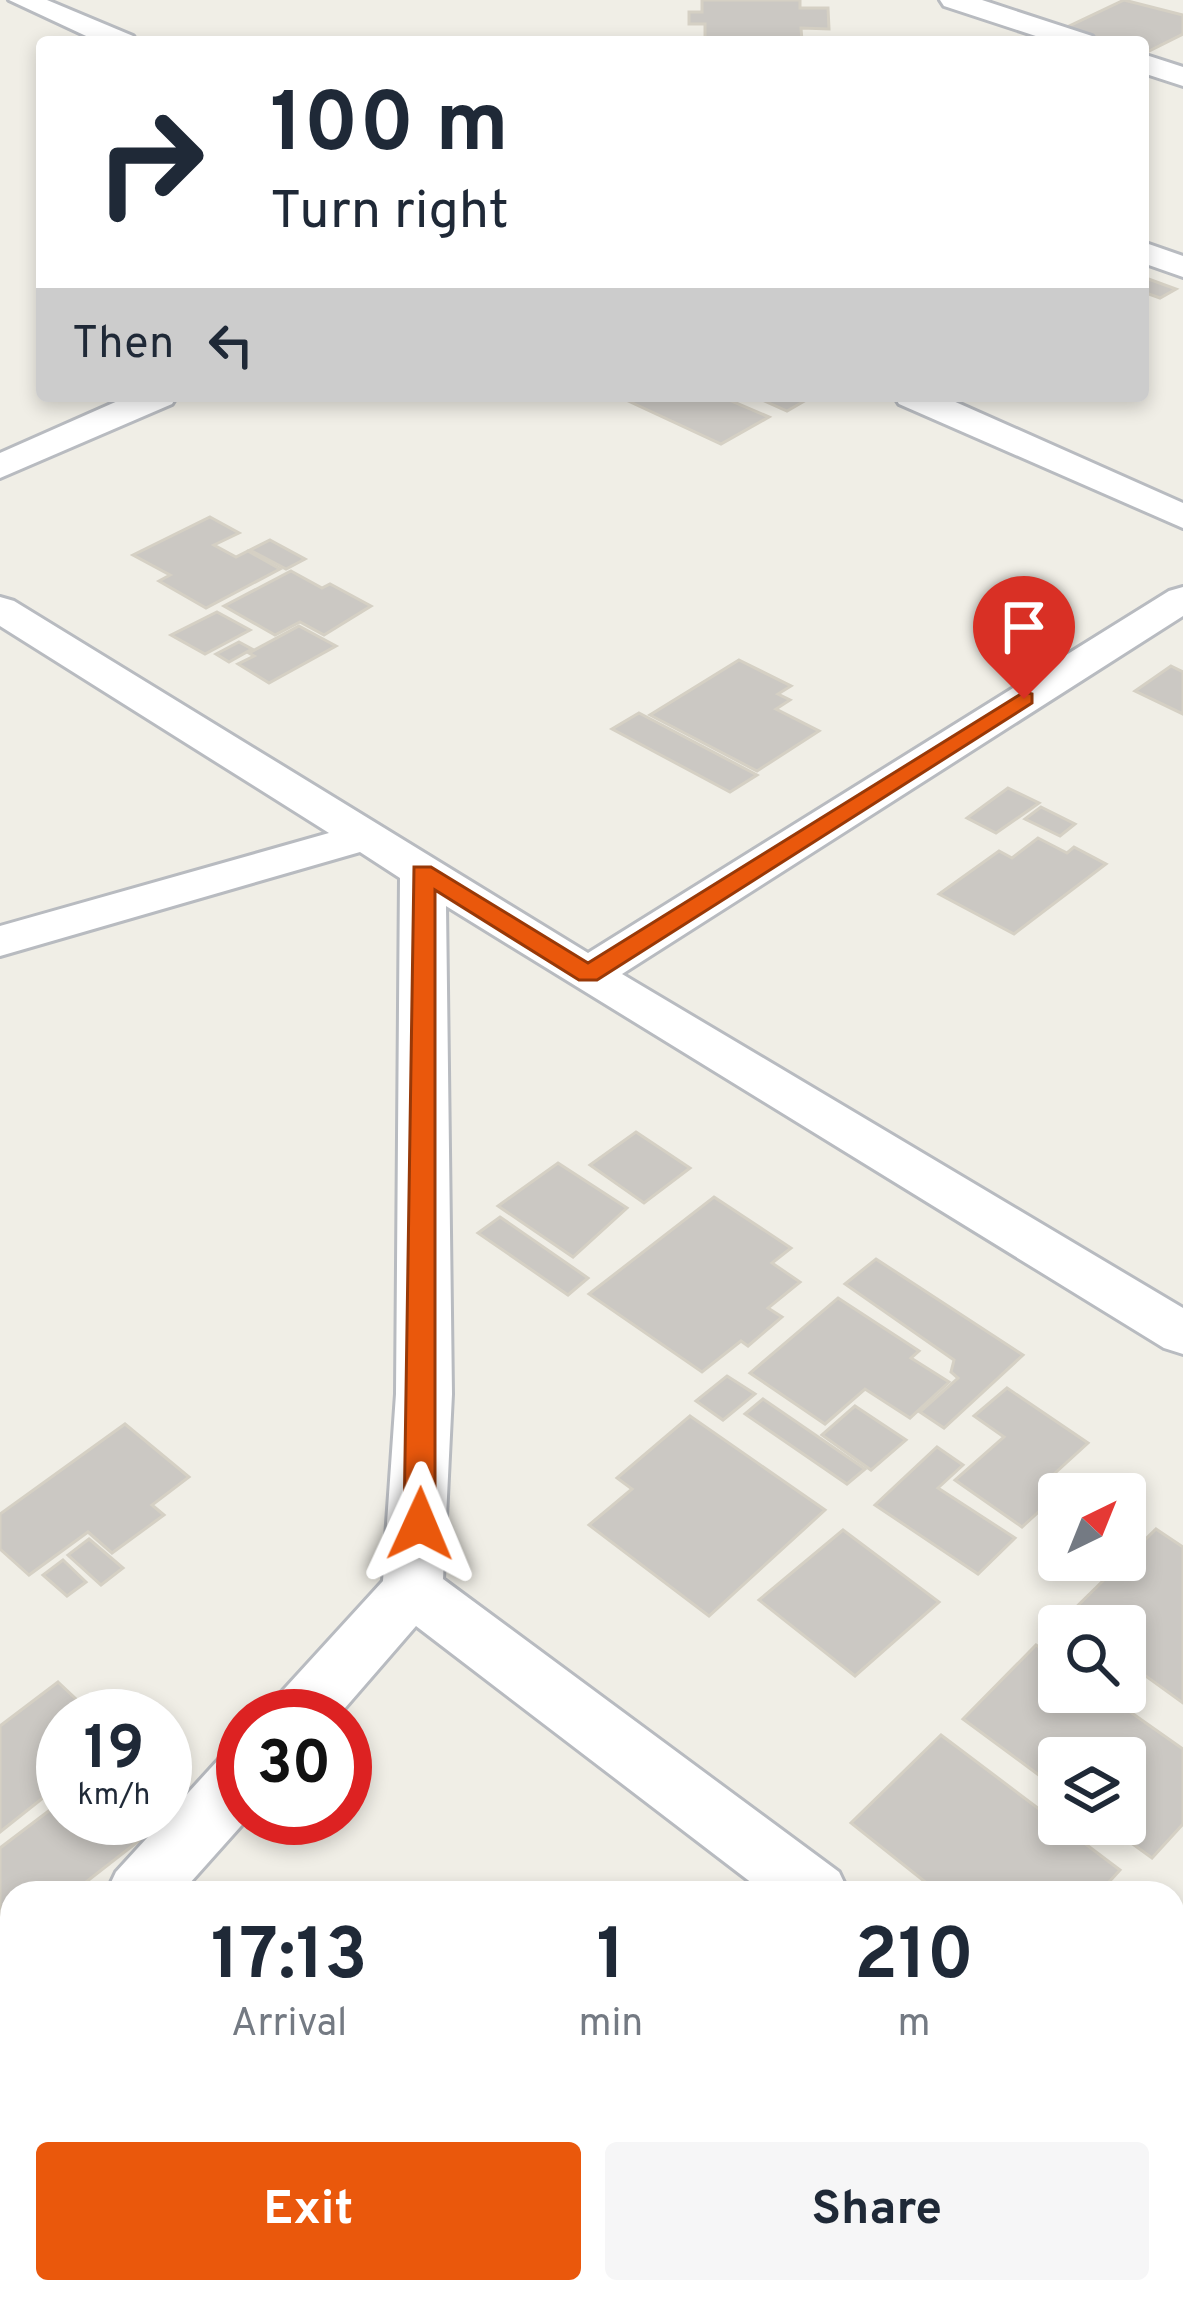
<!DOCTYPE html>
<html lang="en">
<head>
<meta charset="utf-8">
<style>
  body { margin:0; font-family:Overpass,sans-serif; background:#f6f6f7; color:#1f2937; height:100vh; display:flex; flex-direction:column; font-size:45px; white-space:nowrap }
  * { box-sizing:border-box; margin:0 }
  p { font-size:39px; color:#747a83 }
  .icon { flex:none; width:66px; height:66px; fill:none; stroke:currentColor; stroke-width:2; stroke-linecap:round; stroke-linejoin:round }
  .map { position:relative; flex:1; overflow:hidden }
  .sheet { position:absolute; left:0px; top:1881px; width:1185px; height:423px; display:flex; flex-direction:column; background:#fff; border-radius:36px 36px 0 0; box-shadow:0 6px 18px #0003 }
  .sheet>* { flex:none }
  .banner { position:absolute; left:36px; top:36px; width:1113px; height:366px; border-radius:12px; box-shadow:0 6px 18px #0003; background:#fff; color:#1f2937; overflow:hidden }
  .needle { width:78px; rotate:43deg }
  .controls { position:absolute; left:1038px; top:1473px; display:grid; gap:24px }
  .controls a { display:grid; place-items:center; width:108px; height:108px; border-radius:12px; background:#fff; box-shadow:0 6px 18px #0003; font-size:60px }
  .speed { position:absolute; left:36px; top:1689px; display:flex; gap:24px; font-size:60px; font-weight:700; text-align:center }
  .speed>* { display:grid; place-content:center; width:156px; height:156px; border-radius:50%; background:#fff; box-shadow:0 6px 18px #0003; line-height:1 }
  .speed small { font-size:30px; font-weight:400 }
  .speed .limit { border:18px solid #d22; background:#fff; color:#111 }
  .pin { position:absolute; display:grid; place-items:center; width:102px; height:102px; color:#fff; margin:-123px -51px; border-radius:50% 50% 50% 0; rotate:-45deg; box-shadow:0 0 12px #0007 }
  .pin .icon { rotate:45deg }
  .me { position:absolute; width:132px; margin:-66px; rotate:1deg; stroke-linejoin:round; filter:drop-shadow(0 0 9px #0008) }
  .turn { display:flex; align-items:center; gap:42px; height:252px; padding:0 36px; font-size:54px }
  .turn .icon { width:156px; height:156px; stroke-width:2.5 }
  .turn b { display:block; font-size:84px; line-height:102px }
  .then { display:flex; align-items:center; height:114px; padding:0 36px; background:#0003; gap:24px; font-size:45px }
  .eta { display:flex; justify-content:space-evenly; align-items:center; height:204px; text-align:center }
  .eta b { font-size:72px; font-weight:700; line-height:84px }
  .action { display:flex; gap:24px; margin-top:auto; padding:24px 36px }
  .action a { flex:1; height:138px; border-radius:12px; background:#ea580c; color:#fff; font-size:48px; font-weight:700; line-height:138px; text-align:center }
  .action a+a { background:#f6f6f7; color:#1f2937 }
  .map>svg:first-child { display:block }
  .building { fill:#cbc8c3; stroke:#d5d0c4; stroke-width:3 }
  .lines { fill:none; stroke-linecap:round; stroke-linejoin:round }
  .minor-casing { stroke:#b8bbc0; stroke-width:6 }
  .minor { fill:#fff; fill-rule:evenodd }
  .route { fill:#ea580c; stroke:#983908; stroke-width:3 }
</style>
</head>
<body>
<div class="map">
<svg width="1183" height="2302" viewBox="0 0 1183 2302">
  <rect width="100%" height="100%" fill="#f0eee6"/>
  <g class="building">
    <polygon points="702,0 800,0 800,8 828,8 829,29 801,28 802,41 714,42 705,39 705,24 689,24 689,12 702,12"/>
    <polygon points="1124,0 1183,15 1183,34 1143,54 1143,42 1105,42 1063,29"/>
    <polygon points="1143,277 1176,289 1160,298 1143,292"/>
    <polygon points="630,396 720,396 769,417 721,444 624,399"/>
    <polygon points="753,396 813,396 787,411"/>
    <polygon points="210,517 239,533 214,545 236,557 248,551 280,569 206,608 159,581 170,575 133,555"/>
    <polygon points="270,540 305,559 286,569 250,550"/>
    <polygon points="291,571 322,588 330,584 371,606 324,635 300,622 275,635 224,606"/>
    <polygon points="217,612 250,630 205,654 171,635"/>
    <polygon points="299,626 336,646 269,683 238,664 254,656 249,653"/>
    <polygon points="239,642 252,649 229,662 216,654"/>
    <polygon points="739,660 791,686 778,694 790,700 776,709 819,731 757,771 650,715"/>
    <polygon points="1171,666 1183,672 1183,714 1135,691"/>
    <polygon points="639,713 757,775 730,792 612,729"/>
    <polygon points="1008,788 1039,803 996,833 967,818"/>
    <polygon points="1041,807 1075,824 1060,836 1025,819"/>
    <polygon points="1038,838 1067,853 1074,847 1106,864 1014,934 939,894 999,851 1012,858"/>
    <polygon points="636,1132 690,1168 644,1203 590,1165"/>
    <polygon points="558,1163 627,1208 573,1257 498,1206"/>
    <polygon points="714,1197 791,1248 772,1263 800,1282 768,1308 782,1317 748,1346 741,1341 702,1372 589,1294"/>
    <polygon points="500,1217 588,1278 568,1295 478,1233"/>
    <polygon points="876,1259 1023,1355 944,1428 920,1412 958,1378 951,1372 954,1360 845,1284"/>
    <polygon points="838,1298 919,1351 911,1358 949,1382 910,1418 865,1389 825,1424 750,1373"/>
    <polygon points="727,1376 755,1394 723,1420 696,1401"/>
    <polygon points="1007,1388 1088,1443 1054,1474 1069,1484 1022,1527 955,1480 1004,1437 974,1416"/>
    <polygon points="763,1399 865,1469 847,1484 745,1414"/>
    <polygon points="855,1406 906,1440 871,1470 822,1435"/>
    <polygon points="690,1416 825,1510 709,1616 589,1525 632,1489 617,1478"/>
    <polygon points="125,1424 189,1477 152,1505 164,1515 112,1553 88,1532 29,1575 0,1549 0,1514"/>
    <polygon points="937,1447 963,1465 938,1488 1015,1538 978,1574 875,1505"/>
    <polygon points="1156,1529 1183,1547 1183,1703 1125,1661 1125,1626 1076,1626 1065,1618"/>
    <polygon points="843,1530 939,1602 855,1676 759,1600"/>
    <polygon points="89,1539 123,1568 101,1585 68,1555"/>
    <polygon points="63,1560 86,1582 67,1596 43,1575"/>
    <polygon points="1036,1645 1059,1661 1059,1692 1102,1692 1183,1749 1183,1824 1152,1858 1105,1824 1125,1824 1125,1758 1059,1758 1059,1790 963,1719"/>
    <polygon points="58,1682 94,1716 63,1716 63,1782 0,1832 0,1726"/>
    <polygon points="941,1735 1120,1870 1099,1893 939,1893 851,1823"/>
    <polygon points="165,1799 177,1811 72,1893 12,1893 12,1940 0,1950 0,1848 63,1800 63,1818 165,1818"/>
    <polygon points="689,2292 746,2292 737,2302 700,2302"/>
  </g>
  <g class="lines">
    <defs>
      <g id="minor">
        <polygon points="9,0 47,0 133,36 137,42 99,42"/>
        <polygon points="940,0 982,0 1092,36 1096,42 1054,42 944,6"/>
        <polygon points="1143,54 1183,67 1183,86 1143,73"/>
        <polygon points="1143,242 1183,256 1183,277 1143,263"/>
        <polygon points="129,396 177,396 172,404 0,478 0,453"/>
        <polygon points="894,396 942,396 1183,503 1183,528 899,404"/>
        <polygon points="1183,587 1183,616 622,974 1183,1308 1183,1354 1164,1348 446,906 452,1394 443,1579 839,1872 849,1893 765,1893 416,1626 338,1716 268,1716 277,1697 383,1581 396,1394 400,878 360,852 0,956 0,926 329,833 0,626 0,597 14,601 588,953 1169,591"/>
        <polygon points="243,1750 243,1818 248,1818 181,1893 106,1893 116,1872 220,1758"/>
        <polygon points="12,2002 12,2076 0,2081 0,2007"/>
        <polygon points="1173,2129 1183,2133 1183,2206 1173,2202"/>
        <polygon points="778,2292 856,2292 852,2302 774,2302"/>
      </g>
    </defs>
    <use href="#minor" class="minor-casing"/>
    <use href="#minor" class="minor"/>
  </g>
  <polygon class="route" points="1024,692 1032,694 1032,703 597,980 579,980 435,890 435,1524 431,1533 420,1536 409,1533 404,1524 414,867 431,867 588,963"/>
</svg>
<div class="controls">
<a><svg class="needle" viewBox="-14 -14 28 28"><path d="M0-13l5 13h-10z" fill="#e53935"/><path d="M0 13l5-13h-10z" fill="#747a83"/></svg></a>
<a><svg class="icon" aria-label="search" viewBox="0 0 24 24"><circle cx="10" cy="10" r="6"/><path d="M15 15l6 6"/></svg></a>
<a><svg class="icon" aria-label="layers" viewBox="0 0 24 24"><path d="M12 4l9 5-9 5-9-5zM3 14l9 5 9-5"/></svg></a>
</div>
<div class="speed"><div>19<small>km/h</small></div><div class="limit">30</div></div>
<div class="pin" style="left:1024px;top:699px;background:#d93025"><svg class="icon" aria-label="arrive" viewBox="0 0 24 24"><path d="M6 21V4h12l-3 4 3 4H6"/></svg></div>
<svg class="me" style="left:420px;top:1524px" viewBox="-20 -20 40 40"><path d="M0-17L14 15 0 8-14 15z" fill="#ea580c" stroke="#fff" stroke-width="4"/></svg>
<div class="banner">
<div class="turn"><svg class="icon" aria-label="right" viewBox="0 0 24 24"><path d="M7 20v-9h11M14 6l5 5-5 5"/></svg><div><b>100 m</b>Turn right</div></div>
<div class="then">Then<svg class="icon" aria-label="left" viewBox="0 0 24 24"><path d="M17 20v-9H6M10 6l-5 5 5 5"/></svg></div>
</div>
<section class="sheet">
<div class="eta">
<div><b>17:13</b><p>Arrival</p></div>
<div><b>1</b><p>min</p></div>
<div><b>210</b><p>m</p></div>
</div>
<div class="action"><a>Exit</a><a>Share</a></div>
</section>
</div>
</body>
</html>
